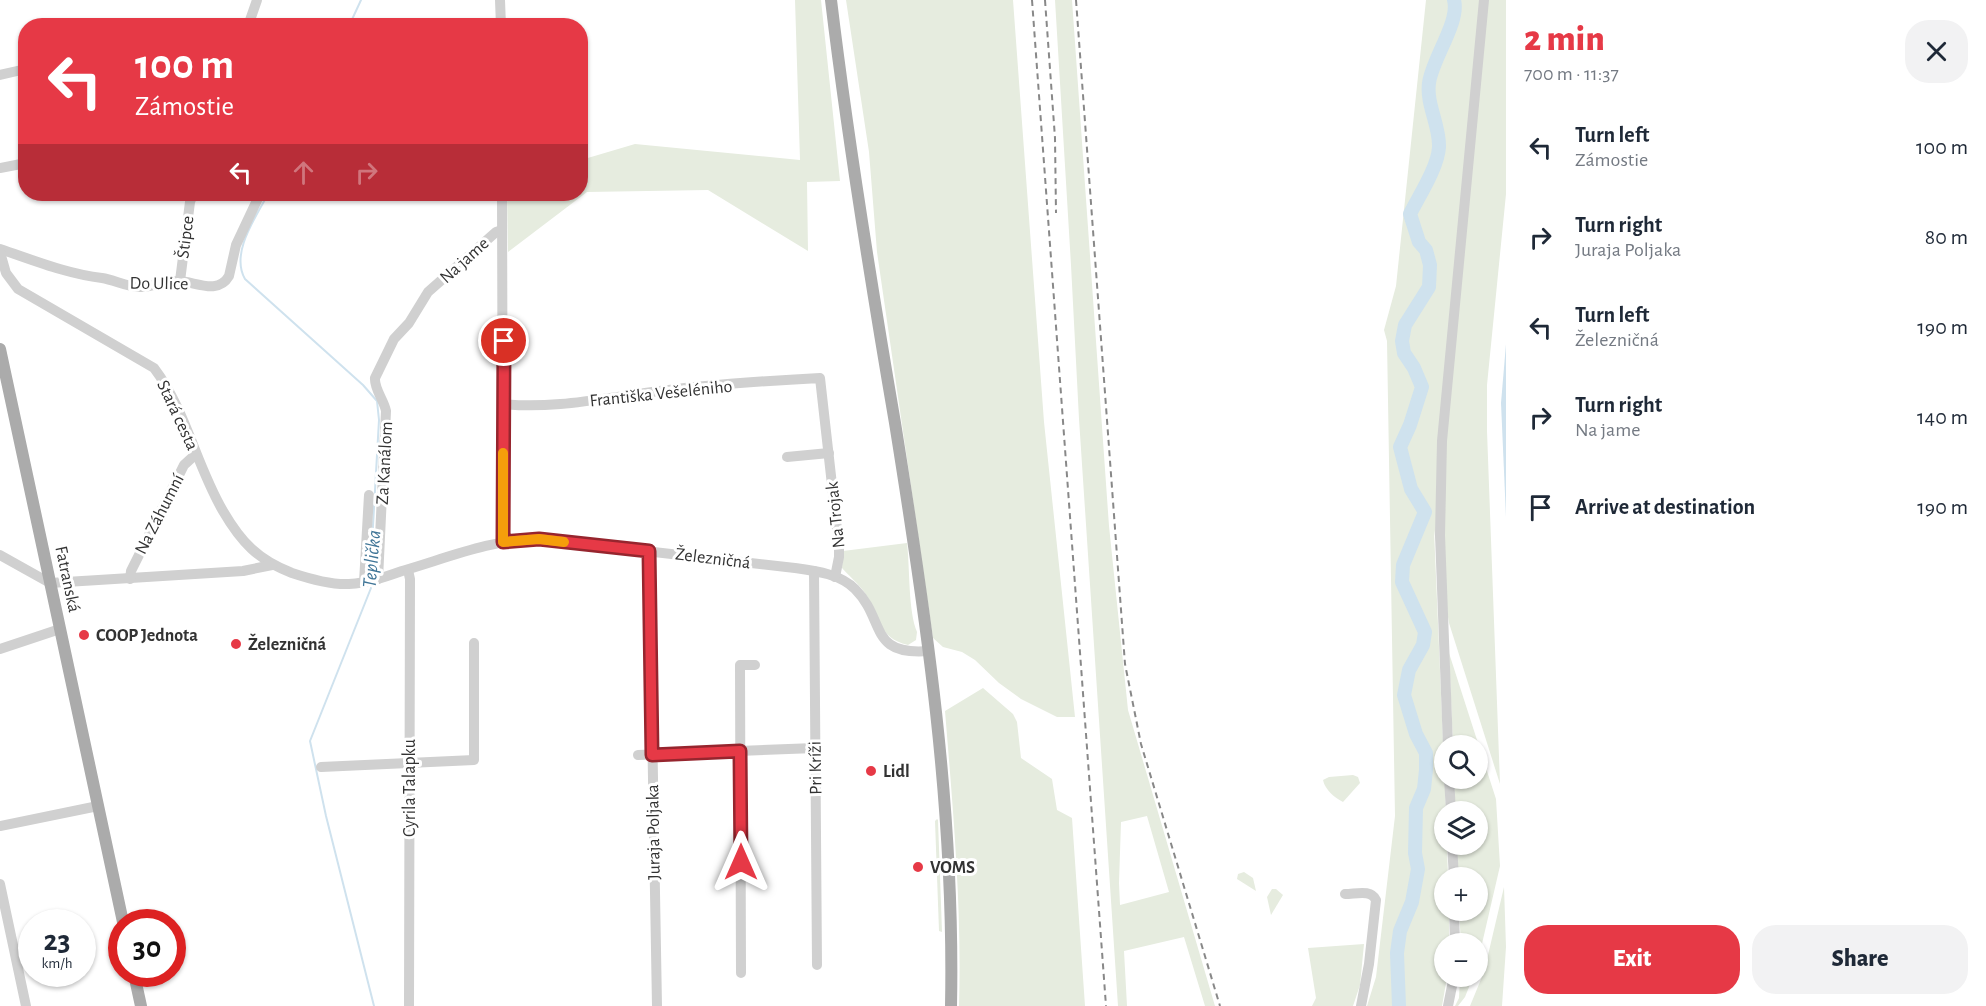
<!DOCTYPE html>
<html lang="en">
<head>
<meta charset="utf-8">
<style>
  body { margin:0; font-family:"Alegreya Sans",sans-serif; background:#f2f2f3; color:#1f2937; height:100vh; display:flex; flex-direction:column; font-size:22px; white-space:nowrap }
  * { box-sizing:border-box; margin:0 }
  p { font-size:20px; color:#747a83 }
  .icon { flex:none; width:33px; height:33px; fill:none; stroke:currentColor; stroke-width:2; stroke-linecap:round; stroke-linejoin:round }
  .map { position:relative; flex:1; overflow:hidden }
  .details { display:flex; flex-direction:column; background:#fff; width:480px }
  .details>* { flex:none }
  .top-card { position:absolute; left:18px; top:18px; width:570px; height:183px; border-radius:24px; box-shadow:0 2px 4px #0004; background:#e63946; color:#fff; overflow:hidden }
  .controls { position:absolute; left:1434px; top:735px; display:grid; gap:12px }
  .controls a { display:grid; place-items:center; width:54px; height:54px; border-radius:50%; background:#fff; box-shadow:0 2px 4px #0004; font-size:30px }
  .speed { position:absolute; left:18px; top:909px; display:flex; gap:12px; font-size:30px; font-weight:700; text-align:center }
  .speed>* { display:grid; place-content:center; width:78px; height:78px; border-radius:50%; background:#fff; box-shadow:0 2px 4px #0004; line-height:1 }
  .speed small { font-size:15px; font-weight:400 }
  .speed .limit { border:9px solid #d22; background:#fff; color:#111 }
  .pin { position:absolute; display:grid; place-items:center; width:51px; height:51px; color:#fff; margin:-26px; border:3px solid #fff; border-radius:50%; box-shadow:0 2px 6px #0007 }
  .me { position:absolute; width:66px; margin:-33px; rotate:0deg; stroke-linejoin:round; filter:drop-shadow(0 0 4px #0008) }
  .turn { display:flex; align-items:center; gap:21px; height:126px; padding:0 18px; font-size:27px }
  .turn .icon { width:78px; height:78px; stroke-width:2.5 }
  .turn b { display:block; font-size:42px; line-height:51px }
  .lanes { display:flex; align-items:center; height:57px; padding:0 18px; background:#0003; justify-content:center; gap:30px; direction:ltr }
  .lanes .off { opacity:.35 }
  .round { display:grid; place-items:center; flex:none; width:63px; height:63px; border-radius:24px; background:#f2f2f3 }
  .headline { display:flex; align-items:center; justify-content:space-between; height:102px; padding:0 18px }
  h1 { font-size:36px; font-weight:800; line-height:45px; color:#e63946 }
  .primary-button { display:flex; gap:12px; margin-top:auto; padding:12px 18px }
  .primary-button a { flex:1; height:69px; border-radius:24px; background:#e63946; color:#fff; font-size:24px; font-weight:800; line-height:69px; text-align:center }
  .primary-button a+a { background:#f2f2f3; color:#1f2937 }
  ul { padding:0; list-style:none }
  li { display:flex; align-items:center; gap:18px; height:90px; padding:0 18px }
  li div { flex:1 }
  li b { display:block; font-size:22px }
  li em { font-style:normal }
  main { display:flex; flex:1; min-height:0 }
  .map>svg:first-child { display:block }
  .green { fill:#e6ecdf; fill-rule:evenodd }
  .water { fill:#cfe2ee }
  .lines { fill:none; stroke-linecap:round; stroke-linejoin:round }
  .stream { stroke:#cfe2ee; stroke-width:2 }
  .river { stroke:#cfe2ee; stroke-width:14 }
  .minor { stroke:#d0d0d0; stroke-width:10 }
  .major { stroke:#ababab; stroke-width:12 }
  .rail { stroke:#888; stroke-width:2; stroke-dasharray:6 4.5; stroke-linecap:butt }
  .route-casing { stroke:#96252e; stroke-width:15 }
  .route { stroke:#e63946; stroke-width:10 }
  .slow { stroke:#f59e0b; stroke-width:10 }
  .poi-dot { fill:#e63946; stroke:#fff; stroke-width:2 }
  .labels { text-anchor:middle; stroke-width:6; stroke-linejoin:round; paint-order:stroke }
  .street-label { font-size:18px; fill:#333; stroke:#fff }
  .poi-label { font-size:18px; font-weight:bold; fill:#333; stroke:#fff; text-anchor:start }
  .water-label { font-size:20px; font-style:italic; fill:#3f7597; stroke:#fff }
</style>
</head>
<body>
<main>
<div class="map">
<svg width="1506" height="1006" viewBox="0 0 1506 1006">
  <rect width="100%" height="100%" fill="#fff"/>
  <g class="green">
    <polygon points="795,0 821,0 840,181 807,182 808,251 708,190 587,192 508,252 507,194 580,194 581,160 635,144 800,160"/>
    <polygon points="846,0 1013,0 1044,422 1075,717 1057,717 1021,699 999,683 975,660 962,652 943,647 933,638 877,252 869,152"/>
    <path d="M1055 0H1072L1109 526 1128 710 1215 1006H1205L1184 937 1124 951 1127 1006H1118L1079 419 1071 265ZM1147 816 1169 892 1120 905 1119 883 1121 822Z"/>
    <polygon points="1426,0 1506,0 1506,194 1487,385 1487,431 1500,784 1449,623 1434,530 1446,811 1444,844 1447,845 1447,849 1448,877 1444,878 1444,910 1449,911 1449,943 1444,944 1444,976 1447,977 1442,1006 1367,1006 1376,977 1395,816 1387,341 1384,330 1396,286"/>
    <path d="M907 543C910 568 908 611 917 632L916 640 908 645C877 638 880 614 865 593 859 584 849 576 842 568L843 551Z"/>
    <polygon points="1449,653 1496,799 1500,866 1478,961 1478,944 1461,943 1459,911 1478,910 1478,878 1458,877 1457,845 1478,844 1478,812 1455,811 1454,779 1478,778 1478,746 1453,745"/>
    <path d="M983 688 1013 714 1017 722 1021 758 1052 779 1057 810 1072 818 1085 1006H959C962 908 953 809 945 711Z"/>
    <path d="M1353 775 1358 777 1360 783 1343 802C1335 798 1325 790 1323 780L1329 777Z"/>
    <polygon points="937,819 938,820 942,932 939,931 935,821"/>
    <polygon points="1244,872 1253,878 1256,891 1237,879 1238,874"/>
    <polygon points="1504,887 1506,947 1502,1006 1470,1006 1484,972"/>
    <polygon points="1272,889 1276,889 1283,895 1271,915 1267,897"/>
    <polygon points="1364,944 1360,985 1353,1006 1312,1006 1316,998 1308,948"/>
    <polygon points="1460,977 1473,977 1465,997 1458,1006 1455,1006 1459,998"/>
  </g>
  <polygon class="water" points="1506,344 1506,517 1501,403"/>
  <g class="lines">
    <g class="stream">
      <polyline points="349,26 361,0"/>
      <path d="M268 194C256 217 230 253 245 279L363 385 377 401 379 420 370 578"/>
      <polyline points="371,584 371,588 310,741 326,816 374,1006"/>
    </g>
    <path class="river" d="M1399 1006 1397 953 1400 931 1412 902 1418 869 1415 853 1416 808 1424 789 1426 770V753L1416 734 1404 695 1409 670 1423 645 1425 632 1402 582 1403 565 1425 512 1411 489 1400 447 1410 425 1422 387 1414 368 1404 353 1402 341 1405 325 1429 287 1430 265 1426 250 1419 242 1410 214C1419 196 1438 167 1439 147 1440 126 1426 104 1429 83 1432 59 1460 22 1454 0"/>
    <g class="minor">
      <polyline points="500,0 501,26"/>
      <polyline points="248,26 257,0"/>
      <polyline points="0,75 26,69"/>
      <polyline points="0,168 26,163"/>
      <polyline points="502,194 503,542"/>
      <path d="M0 249C33 260 67 274 102 278 115 280 129 288 142 287 154 286 164 281 179 281 196 282 218 295 229 276L236 245 260 194"/>
      <path d="M0 252 6 273 18 289 154 368C186 410 196 465 223 511 241 542 258 560 292 573 310 579 330 585 349 584 368 583 385 577 402 571 447 558 492 539 539 539L795 568C816 571 840 574 855 589 886 620 868 656 929 651"/>
      <polyline points="180,281 190,202 193,194"/>
      <path d="M503 404C550 409 599 399 645 393 702 385 762 381 820 378L839 547V557L835 577"/>
      <polyline points="787,457 829,453"/>
      <polyline points="649,551 657,1006"/>
      <polyline points="0,555 50,583 243,571 272,565"/>
      <polyline points="408,570 410,579 409,1006"/>
      <polyline points="814,571 817,965"/>
      <polyline points="130,579 131,571 184,465 196,454"/>
      <path d="M378 579 386 411C384 400 374 389 375 378L394 339 409 323 428 292 496 232 502 230"/>
      <polyline points="364,582 369,495"/>
      <polyline points="0,649 60,629"/>
      <polyline points="1448,746 1440,535 1442,441 1484,0"/>
      <polyline points="638,755 815,748"/>
      <polyline points="321,767 474,760 474,643"/>
      <polyline points="1449,778 1451,812"/>
      <polyline points="0,826 98,806"/>
      <polyline points="1452,844 1454,878"/>
      <polyline points="0,884 26,1006"/>
      <path d="M1345 894C1356 894 1371 889 1376 900L1369 964 1361 1006"/>
      <polyline points="1454,910 1455,944"/>
      <polyline points="741,973 740,665 755,665"/>
      <polyline points="1448,1006 1454,976"/>
    </g>
    <g class="major">
      <path d="M831 0C848 142 871 283 895 423 926 616 955 810 951 1006"/>
      <polyline points="0,349 123,922"/>
      <polyline points="134,974 141,1006"/>
    </g>
    <g class="rail">
      <polyline points="1032,0 1106,1006"/>
      <polyline points="1045,0 1055,138 1056,213"/>
      <polyline points="1076,0 1125,664 1141,744 1220,1006"/>
    </g>
  </g>
  <g class="lines">
    <defs>
      <polyline id="route" points="504,341 503,542 539,539 649,551 652,755 740,751 741,862"/>
    </defs>
    <use href="#route" class="route-casing"/>
    <use href="#route" class="route"/>
    <polyline class="slow" points="503,453 503,542 539,539 564,542"/>
  </g>
  <g class="poi-dot">
    <circle cx="84" cy="635" r="6"/>
    <circle cx="236" cy="644" r="6"/>
    <circle cx="871" cy="771" r="6"/>
    <circle cx="918" cy="867" r="6"/>
  </g>
  <g class="labels">
    <g class="street-label">
      <text transform="translate(185 237) rotate(-83)" y="6">Štipce</text>
      <text transform="translate(464 260) rotate(-42)" y="6">Na jame</text>
      <text transform="translate(159 283) rotate(1)" y="6">Do Ulice</text>
      <text transform="translate(661 393) rotate(-6)" y="6">Františka Vešeléniho</text>
      <text transform="translate(178 415) rotate(65)" y="6">Stará cesta</text>
      <text transform="translate(384 463) rotate(-87)" y="6">Za Kanálom</text>
      <text transform="translate(159 514) rotate(-63)" y="6">Na Záhumní</text>
      <text transform="translate(835 515) rotate(-96)" y="6">Na Trojak</text>
      <text transform="translate(713 558) rotate(7)" y="6">Železničná</text>
      <text transform="translate(68 579) rotate(78)" y="6">Fatranská</text>
      <text transform="translate(815 768) rotate(-91)" y="6">Pri Kríži</text>
      <text transform="translate(409 788) rotate(-90)" y="6">Cyrila Talapku</text>
      <text transform="translate(653 832) rotate(-91)" y="6">Juraja Poljaka</text>
    </g>
    <g class="poi-label">
      <text x="96" y="641">COOP Jednota</text>
      <text x="248" y="650">Železničná</text>
      <text x="883" y="777">Lidl</text>
      <text x="930" y="873">VOMS</text>
    </g>
    <g class="water-label">
      <text transform="translate(371 559) rotate(-85)" y="7">Teplička</text>
    </g>
  </g>
</svg>
<div class="controls">
<a><svg class="icon" aria-label="search" viewBox="0 0 24 24"><circle cx="10" cy="10" r="6"/><path d="M15 15l6 6"/></svg></a>
<a><svg class="icon" aria-label="layers" viewBox="0 0 24 24"><path d="M12 4l9 5-9 5-9-5zM3 14l9 5 9-5"/></svg></a>
<a>+</a>
<a>−</a>
</div>
<div class="speed"><div>23<small>km/h</small></div><div class="limit">30</div></div>
<div class="pin" style="left:504px;top:341px;background:#d93025"><svg class="icon" aria-label="arrive" viewBox="0 0 24 24"><path d="M6 21V4h12l-3 4 3 4H6"/></svg></div>
<svg class="me" style="left:741px;top:862px" viewBox="-20 -20 40 40"><path d="M0-17L14 15 0 8-14 15z" fill="#e63946" stroke="#fff" stroke-width="4"/></svg>
<div class="top-card">
<div class="turn"><svg class="icon" aria-label="left" viewBox="0 0 24 24"><path d="M17 20v-9H6M10 6l-5 5 5 5"/></svg><div><b>100 m</b>Zámostie</div></div>
<div class="lanes"><svg class="icon" aria-label="left" viewBox="0 0 24 24"><path d="M17 20v-9H6M10 6l-5 5 5 5"/></svg><svg class="icon off" aria-label="ahead" viewBox="0 0 24 24"><path d="M12 20V5M6 11l6-6 6 6"/></svg><svg class="icon off" aria-label="right" viewBox="0 0 24 24"><path d="M7 20v-9h11M14 6l5 5-5 5"/></svg></div>
</div>
</div>
<section class="details">
<div class="headline"><div><h1>2 min</h1><p>700 m · 11:37</p></div><a class="round"><svg class="icon" aria-label="close" viewBox="0 0 24 24"><path d="M6 6l12 12M18 6L6 18"/></svg></a></div>
<ul>
<li><svg class="icon" aria-label="left" viewBox="0 0 24 24"><path d="M17 20v-9H6M10 6l-5 5 5 5"/></svg><div><b>Turn left</b><p>Zámostie</p></div><em>100 m</em></li>
<li><svg class="icon" aria-label="right" viewBox="0 0 24 24"><path d="M7 20v-9h11M14 6l5 5-5 5"/></svg><div><b>Turn right</b><p>Juraja Poljaka</p></div><em>80 m</em></li>
<li><svg class="icon" aria-label="left" viewBox="0 0 24 24"><path d="M17 20v-9H6M10 6l-5 5 5 5"/></svg><div><b>Turn left</b><p>Železničná</p></div><em>190 m</em></li>
<li><svg class="icon" aria-label="right" viewBox="0 0 24 24"><path d="M7 20v-9h11M14 6l5 5-5 5"/></svg><div><b>Turn right</b><p>Na jame</p></div><em>140 m</em></li>
<li><svg class="icon" aria-label="arrive" viewBox="0 0 24 24"><path d="M6 21V4h12l-3 4 3 4H6"/></svg><div><b>Arrive at destination</b></div><em>190 m</em></li>
</ul>
<div class="primary-button"><a>Exit</a><a>Share</a></div>
</section>
</main>
</body>
</html>
